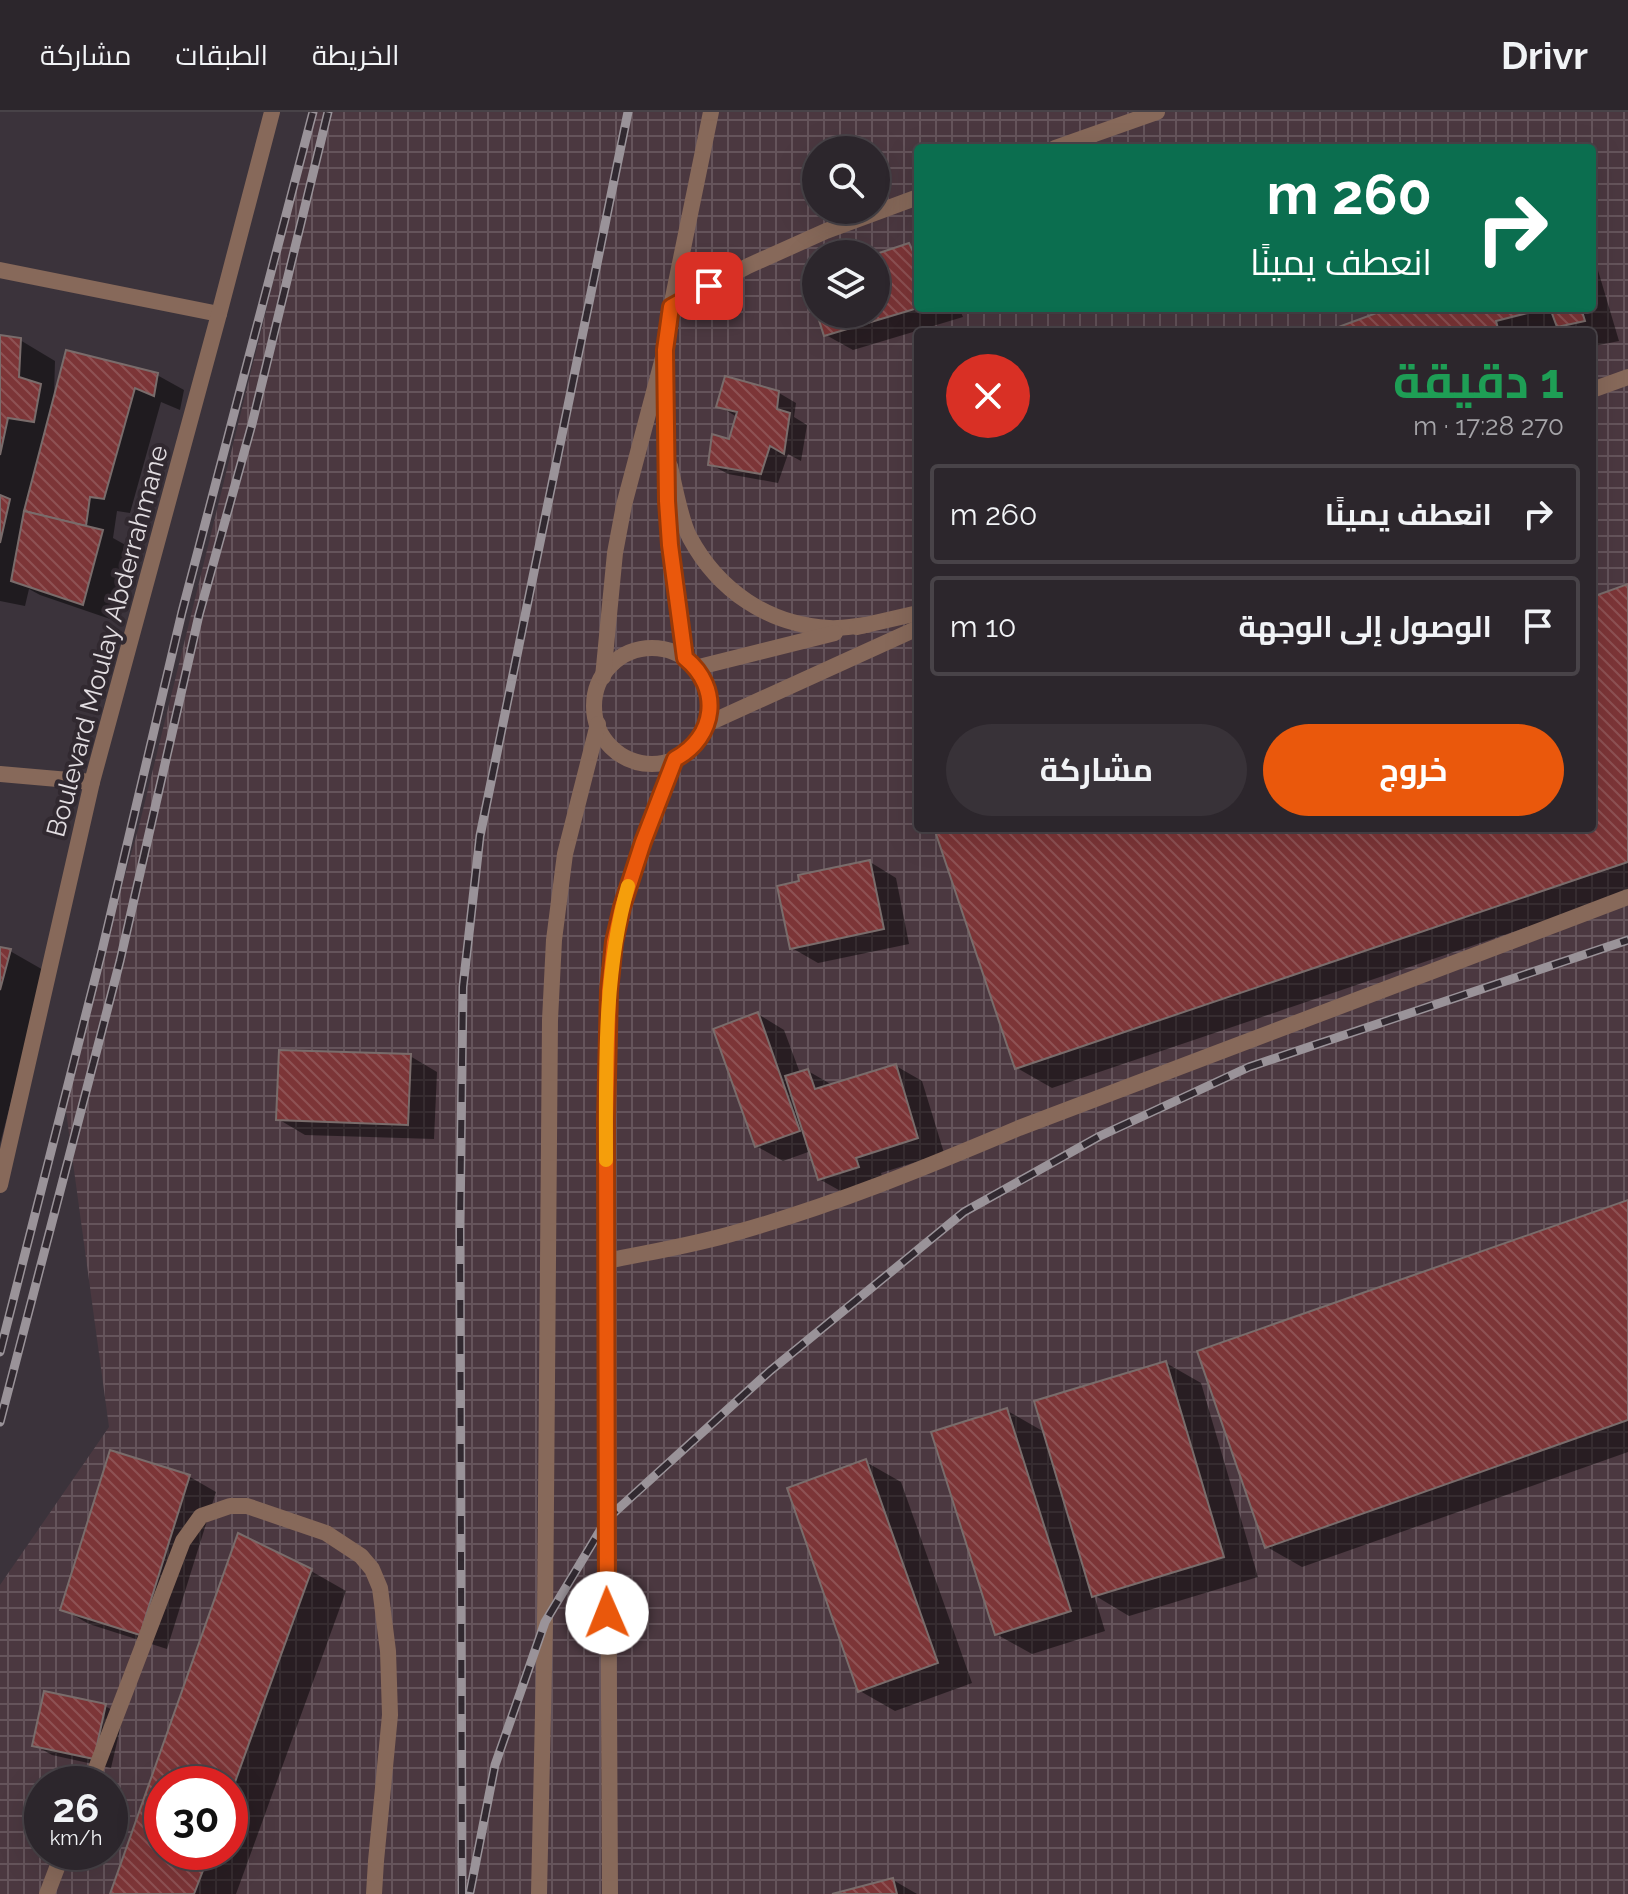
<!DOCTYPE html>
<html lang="ar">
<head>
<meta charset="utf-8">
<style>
  body { margin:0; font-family:Raleway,Cairo,sans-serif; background:#383238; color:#f1f3f6; direction:rtl; height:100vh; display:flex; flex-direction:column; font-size:30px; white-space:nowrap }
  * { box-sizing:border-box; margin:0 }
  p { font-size:26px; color:#a6a5a9 }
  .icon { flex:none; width:44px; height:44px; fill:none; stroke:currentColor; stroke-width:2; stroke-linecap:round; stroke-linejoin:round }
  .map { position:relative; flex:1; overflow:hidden; direction:ltr }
  .details { position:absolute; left:914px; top:216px; width:682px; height:504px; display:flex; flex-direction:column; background:#2c262c; border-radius:8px; box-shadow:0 8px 32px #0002,0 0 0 2px #484348; direction:rtl }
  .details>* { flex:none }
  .guide { position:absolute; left:914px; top:32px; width:682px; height:168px; border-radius:8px; box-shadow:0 8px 32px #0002,0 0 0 2px #484348; direction:rtl; background:#0b6e4f; color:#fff; overflow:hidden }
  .tools { position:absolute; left:802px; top:24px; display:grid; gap:16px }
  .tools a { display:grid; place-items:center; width:88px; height:88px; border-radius:50%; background:#2c262c; box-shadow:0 8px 32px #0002,0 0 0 2px #484348; font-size:40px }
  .speed { position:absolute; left:24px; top:1654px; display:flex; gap:16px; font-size:40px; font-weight:700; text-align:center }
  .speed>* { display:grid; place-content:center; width:104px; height:104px; border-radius:50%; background:#2c262c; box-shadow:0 8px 32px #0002,0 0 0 2px #484348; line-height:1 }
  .speed small { font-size:20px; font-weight:400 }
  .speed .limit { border:12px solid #d22; background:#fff; color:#111 }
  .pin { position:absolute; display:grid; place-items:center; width:68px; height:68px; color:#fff; margin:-34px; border-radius:16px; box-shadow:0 4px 12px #0006 }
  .me { position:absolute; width:88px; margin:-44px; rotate:359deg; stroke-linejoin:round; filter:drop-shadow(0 0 6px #0008) }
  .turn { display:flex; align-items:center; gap:28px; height:168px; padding:0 32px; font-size:36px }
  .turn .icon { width:104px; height:104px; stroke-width:2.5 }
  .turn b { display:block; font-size:56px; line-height:68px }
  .round { display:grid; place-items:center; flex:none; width:84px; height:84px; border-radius:42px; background:#383238 }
  .head { display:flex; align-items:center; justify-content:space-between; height:136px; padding:0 32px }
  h1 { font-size:48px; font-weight:700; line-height:60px; color:#1e9e55 }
  .cta { display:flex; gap:16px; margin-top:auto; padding:16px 32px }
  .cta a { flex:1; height:92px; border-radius:48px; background:#ea580c; color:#fff; font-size:32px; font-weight:700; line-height:92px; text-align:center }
  .cta a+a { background:#383238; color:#f1f3f6 }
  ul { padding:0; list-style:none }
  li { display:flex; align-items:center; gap:24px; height:100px; margin:0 16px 12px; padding:0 16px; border:4px solid #484348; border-radius:8px }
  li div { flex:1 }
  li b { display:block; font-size:30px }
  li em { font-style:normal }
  header { display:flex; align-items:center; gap:48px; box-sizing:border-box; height:112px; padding:0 40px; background:#2c262c; border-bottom:2px solid #484348 }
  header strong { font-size:38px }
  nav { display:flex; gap:44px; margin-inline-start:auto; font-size:28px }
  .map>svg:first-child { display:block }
  .industrial { fill:url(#industrial-grid); fill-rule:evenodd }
  .shadow { fill:#0007; fill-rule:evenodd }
  .building { fill:url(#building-back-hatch); stroke:#796c6b; stroke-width:2 }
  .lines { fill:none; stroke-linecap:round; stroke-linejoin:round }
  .lane { stroke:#87695a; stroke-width:16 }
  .street { stroke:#87695a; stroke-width:16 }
  .rail-casing { stroke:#9a9399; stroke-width:9 }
  .rail { stroke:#312930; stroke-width:6; stroke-dasharray:18; stroke-linecap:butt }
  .route-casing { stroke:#983908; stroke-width:20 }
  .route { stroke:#ea580c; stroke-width:14 }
  .slow { stroke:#f59e0b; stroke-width:14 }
  .labels { text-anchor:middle; stroke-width:8; stroke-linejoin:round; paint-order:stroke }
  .street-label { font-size:26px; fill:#e2dde1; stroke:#312930 }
</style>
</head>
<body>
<header>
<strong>Drivr</strong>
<nav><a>الخريطة</a><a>الطبقات</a><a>مشاركة</a></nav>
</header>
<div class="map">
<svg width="1628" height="1782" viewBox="0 0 1628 1782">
  <defs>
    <pattern id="industrial-grid" width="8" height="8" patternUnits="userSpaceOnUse" patternTransform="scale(2)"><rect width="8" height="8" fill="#4b3840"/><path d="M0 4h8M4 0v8" fill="none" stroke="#65545b"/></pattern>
    <pattern id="building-back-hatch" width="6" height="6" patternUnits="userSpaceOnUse" patternTransform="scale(2)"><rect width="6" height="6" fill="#7c3537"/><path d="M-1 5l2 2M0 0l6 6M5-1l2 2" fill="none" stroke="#8e5254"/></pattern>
  </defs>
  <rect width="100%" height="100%" fill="#3b333b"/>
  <path class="industrial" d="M315 0H1628V1782H0V1473L109 1315 63 977 138 718ZM918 36H1592V196H918ZM816 38H876V98H816ZM816 142H876V202H816ZM918 220H1592V716H918ZM42 1672H110V1740H42ZM162 1672H230V1740H162Z"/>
  <g class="shadow">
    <polygon points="908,133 918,138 918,196 959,196 963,205 853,238 826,223 820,202 876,202 876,144"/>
    <polygon points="1592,152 1597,155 1619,229 1594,234 1592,233 1592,220 1568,219 1331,220 1396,196 1592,196"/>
    <polygon points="0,225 20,228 55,249 54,285 157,263 184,278 180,298 161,290 130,401 117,399 113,426 129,435 110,507 40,483 29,477 25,494 0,489"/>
    <polygon points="779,281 796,291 794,305 807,313 801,349 788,342 778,371 728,362 710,352 731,330 737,305 719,294"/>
    <polygon points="1628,474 1628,781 1052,976 1017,956 936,716 1592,716 1592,487"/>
    <polygon points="870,750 896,766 909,832 818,851 792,836"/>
    <polygon points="0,837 10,839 45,859 0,1032"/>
    <polygon points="758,902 784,918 800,961 808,959 834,974 896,954 922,969 944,1041 881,1061 884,1070 846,1082 819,1067 811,1039 783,1049 756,1034"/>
    <polygon points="410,944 437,960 434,1027 305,1023 278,1007"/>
    <polygon points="1628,1090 1628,1340 1302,1455 1267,1435"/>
    <polygon points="1166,1251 1201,1271 1258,1465 1129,1504 1094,1483 1105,1519 1032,1542 996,1522 1006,1298 1046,1321"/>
    <polygon points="112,1341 190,1365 216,1380 167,1537 89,1512 63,1497"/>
    <polygon points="866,1350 901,1370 972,1571 895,1599 860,1579"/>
    <path d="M239 1424 311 1459 346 1479 236 1782H112ZM162 1672H230V1740H162Z"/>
    <polygon points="105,1594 123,1604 111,1656 52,1643 34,1633"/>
    <polygon points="893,1768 917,1782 840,1782"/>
  </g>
  <g class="building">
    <polygon points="909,131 918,150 918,196 824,224 817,202 876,202 876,142"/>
    <polygon points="816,162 816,197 806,166"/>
    <polygon points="1390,196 1547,196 1496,209 1499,220 1325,220"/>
    <polygon points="1550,196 1581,196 1585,209 1557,215"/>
    <polygon points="0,223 21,226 19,265 41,272 34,310 8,306 0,343"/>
    <polygon points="66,238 158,261 154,284 135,276 104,387 90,385 86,414 24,399"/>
    <polygon points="725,264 779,279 777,297 790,301 784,342 770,334 761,362 708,353 712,322 729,327 737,300 716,295"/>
    <polygon points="0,383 10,387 0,431"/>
    <polygon points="24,399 103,418 83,493 11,469"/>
    <polygon points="1628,472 1628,750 1015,957 934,716 1592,716 1592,485"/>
    <polygon points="870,748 884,817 790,837 777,774 799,769 798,763"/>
    <polygon points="0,835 11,837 0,878"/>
    <polygon points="758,900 800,1019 755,1035 713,917"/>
    <polygon points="279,938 411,942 408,1013 276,1008"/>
    <polygon points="896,952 918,1026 856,1046 859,1055 818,1068 785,964 808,957 815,977"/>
    <polygon points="1628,1088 1628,1308 1265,1436 1197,1239"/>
    <polygon points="1166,1249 1224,1445 1092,1485 1034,1289"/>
    <polygon points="1007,1296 1071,1499 995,1523 931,1320"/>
    <polygon points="110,1338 190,1363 140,1523 60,1498"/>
    <polygon points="866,1347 938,1551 858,1580 787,1376"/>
    <polygon points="238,1421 312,1457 230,1684 230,1672 162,1672 162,1740 210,1740 194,1782 110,1782"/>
    <polygon points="44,1579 106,1592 94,1647 32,1634"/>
    <polygon points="893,1766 897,1782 832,1782"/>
  </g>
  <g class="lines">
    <g class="lane">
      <polyline points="1055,36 1157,0"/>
      <polyline points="671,195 748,154 826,119 918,85"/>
      <polyline points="1592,278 1628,265"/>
      <path d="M670 354C674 372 681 410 690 426 718 478 768 513 829 516 841 517 854 514 866 513"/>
      <polyline points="857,515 918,501"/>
      <polyline points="695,556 835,521"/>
      <polyline points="707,612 918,516"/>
      <path d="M607 1149C650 1140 695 1133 738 1120 834 1093 927 1055 1019 1016L1628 785"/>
      <polyline points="90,1672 183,1429 201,1404 230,1394 247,1394 326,1421 361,1444 372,1457 380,1476 388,1539 390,1603 376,1749 374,1782"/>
      <polyline points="47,1782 63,1740"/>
    </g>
    <g class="street">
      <polyline points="0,158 219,202"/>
      <polyline points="665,256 667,389 670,433 685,546"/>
      <circle cx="652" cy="594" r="58"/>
      <polyline points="603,565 615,441 624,393 665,238 671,195 711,0"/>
      <polyline points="0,662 92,670"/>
      <polyline points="0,1073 92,670 219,202 272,0"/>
      <polyline points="539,1782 545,1510 550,908 554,828 565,742 598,612"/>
      <path d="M610 1782 606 1007C608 948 604 886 615 828 626 765 651 706 675 647"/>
    </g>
    <defs>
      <g id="rail">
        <polyline points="0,1240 101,843 182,500 313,0"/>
        <polyline points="0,1310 120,849 199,503 252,312 328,0"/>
        <polyline points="470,1780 495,1653 545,1510 607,1407 770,1259 964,1100 1100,1024 1249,955 1628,828"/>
        <polyline points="462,1782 460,1112 463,875 480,724 628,0"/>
      </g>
    </defs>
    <use href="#rail" class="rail-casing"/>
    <use href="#rail" class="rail"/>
  </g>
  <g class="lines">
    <defs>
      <path id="route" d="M607 1501 606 1007 609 879 614 830 622 795 643 730 675 647C716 625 722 576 685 546L670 433 667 389 665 238 671 195 709 174"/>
    </defs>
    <use href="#route" class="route-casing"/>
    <use href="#route" class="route"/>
    <path class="slow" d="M606 1048C606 958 603 861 628 774"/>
  </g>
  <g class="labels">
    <g class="street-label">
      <text transform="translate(107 529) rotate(-75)" y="9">Boulevard Moulay Abderrahmane</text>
    </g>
  </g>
</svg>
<div class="tools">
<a><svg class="icon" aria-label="search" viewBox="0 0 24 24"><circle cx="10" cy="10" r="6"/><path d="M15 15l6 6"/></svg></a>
<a><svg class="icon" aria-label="layers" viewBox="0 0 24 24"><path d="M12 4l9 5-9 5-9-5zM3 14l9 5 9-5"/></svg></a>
</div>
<div class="speed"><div>26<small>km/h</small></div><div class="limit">30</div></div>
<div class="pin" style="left:709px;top:174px;background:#d93025"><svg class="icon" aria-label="arrive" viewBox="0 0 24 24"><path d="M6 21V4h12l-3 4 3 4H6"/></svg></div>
<svg class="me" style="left:607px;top:1501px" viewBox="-20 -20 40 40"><circle r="19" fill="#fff"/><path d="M0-13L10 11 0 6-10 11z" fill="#ea580c"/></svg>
<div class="guide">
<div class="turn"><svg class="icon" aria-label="right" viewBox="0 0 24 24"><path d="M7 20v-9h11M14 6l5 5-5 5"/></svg><div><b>260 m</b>انعطف يمينًا</div></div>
</div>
<section class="details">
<div class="head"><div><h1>1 دقيقة</h1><p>270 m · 17:28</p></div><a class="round" style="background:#d93025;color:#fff"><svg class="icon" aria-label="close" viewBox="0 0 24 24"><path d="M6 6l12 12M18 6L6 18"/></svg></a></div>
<ul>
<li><svg class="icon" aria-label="right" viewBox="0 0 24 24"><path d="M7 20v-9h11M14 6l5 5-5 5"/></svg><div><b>انعطف يمينًا</b></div><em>260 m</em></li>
<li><svg class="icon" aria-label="arrive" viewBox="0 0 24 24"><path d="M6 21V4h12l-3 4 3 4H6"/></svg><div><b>الوصول إلى الوجهة</b></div><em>10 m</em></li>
</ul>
<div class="cta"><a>خروج</a><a>مشاركة</a></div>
</section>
</div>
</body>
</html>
